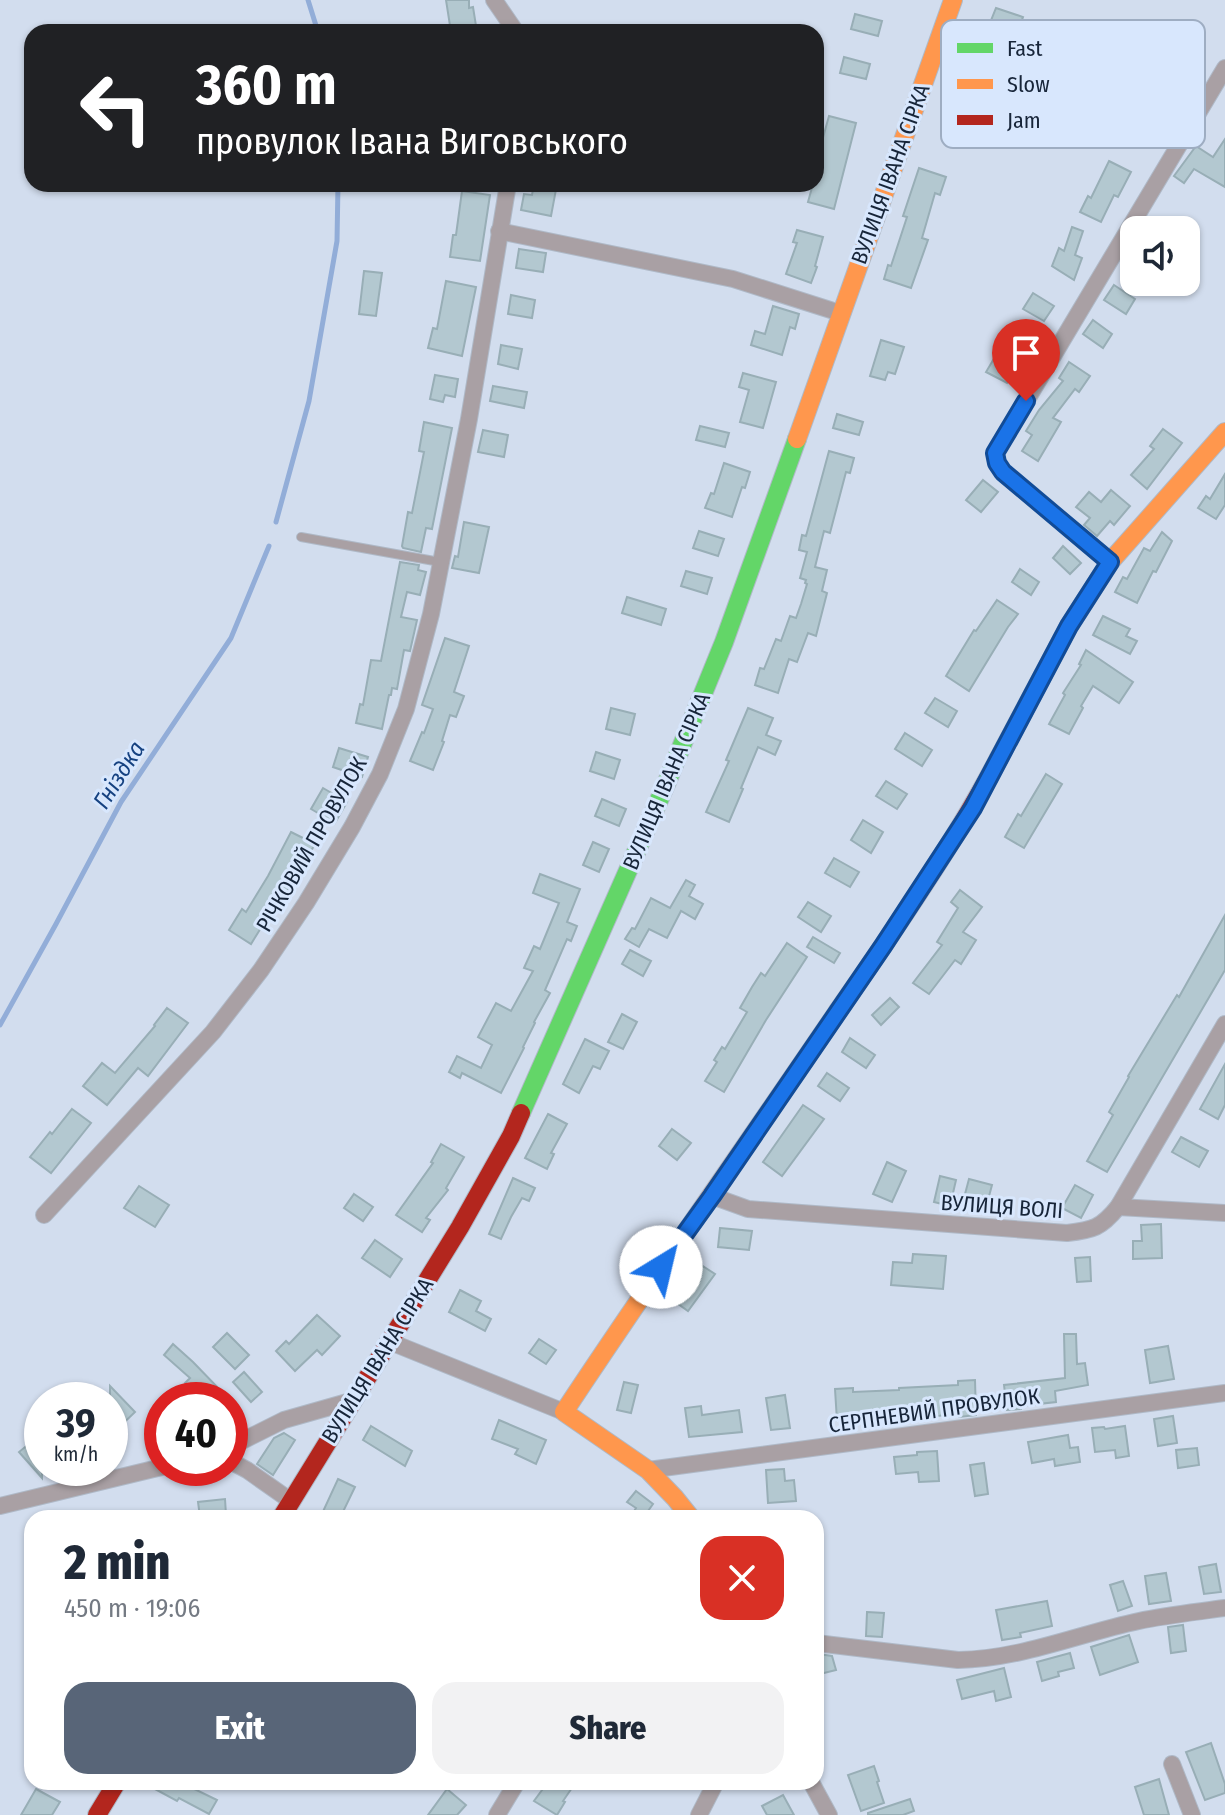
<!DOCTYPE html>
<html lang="en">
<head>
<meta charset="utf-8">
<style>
  body { margin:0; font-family:"Fira Sans Condensed",sans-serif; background:#f2f2f3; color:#1f2937; height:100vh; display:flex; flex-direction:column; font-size:30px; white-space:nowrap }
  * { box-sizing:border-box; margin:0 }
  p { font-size:26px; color:#747a83 }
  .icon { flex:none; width:44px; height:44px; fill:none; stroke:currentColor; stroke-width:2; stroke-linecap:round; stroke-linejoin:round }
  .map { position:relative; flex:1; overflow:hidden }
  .details { position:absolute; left:24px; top:1510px; width:800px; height:280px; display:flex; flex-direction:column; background:#fff; border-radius:24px; box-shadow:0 2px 6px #0004 }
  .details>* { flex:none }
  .guide { position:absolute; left:24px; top:24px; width:800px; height:168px; border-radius:24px; box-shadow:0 2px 6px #0004; background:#202124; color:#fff; overflow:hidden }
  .fabs { position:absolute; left:1120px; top:216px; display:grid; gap:16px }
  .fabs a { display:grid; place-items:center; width:80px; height:80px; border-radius:16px; background:#fff; box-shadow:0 2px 6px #0004; font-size:40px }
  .speed { position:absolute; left:24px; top:1382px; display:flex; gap:16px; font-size:40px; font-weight:700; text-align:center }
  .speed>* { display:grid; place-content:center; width:104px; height:104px; border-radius:50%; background:#fff; box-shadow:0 2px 6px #0004; line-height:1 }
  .speed small { font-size:20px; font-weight:400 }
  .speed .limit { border:12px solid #d22; background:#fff; color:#111 }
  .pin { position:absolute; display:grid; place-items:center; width:68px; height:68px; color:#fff; margin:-82px -34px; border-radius:50% 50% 50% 0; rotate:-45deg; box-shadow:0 0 8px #0007 }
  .pin .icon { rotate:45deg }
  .me { position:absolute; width:88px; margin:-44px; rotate:36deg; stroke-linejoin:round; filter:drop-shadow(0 0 6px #0008) }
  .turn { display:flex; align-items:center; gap:28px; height:168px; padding:0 40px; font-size:36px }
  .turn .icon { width:104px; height:104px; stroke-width:2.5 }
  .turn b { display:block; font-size:56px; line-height:68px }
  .round { display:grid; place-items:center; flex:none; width:84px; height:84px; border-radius:24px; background:#f2f2f3 }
  .head { display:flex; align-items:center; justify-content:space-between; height:136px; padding:0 40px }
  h1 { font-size:48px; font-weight:800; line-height:60px }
  .button { display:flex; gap:16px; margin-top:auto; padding:16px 40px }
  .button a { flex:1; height:92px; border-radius:24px; background:#586578; color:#fff; font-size:32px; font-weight:800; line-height:92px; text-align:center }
  .button a+a { background:#f2f2f3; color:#1f2937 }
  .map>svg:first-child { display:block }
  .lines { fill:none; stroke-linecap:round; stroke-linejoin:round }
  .stream { stroke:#92add8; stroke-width:5 }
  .building { fill:#b3c8d0; stroke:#98aeb6; stroke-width:2 }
  .lane-casing { stroke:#afb9c7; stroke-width:10 }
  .street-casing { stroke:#afb9c7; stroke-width:18 }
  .fast-casing { stroke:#afb9c7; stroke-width:20 }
  .slow-casing { stroke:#afb9c7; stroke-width:20 }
  .jam-casing { stroke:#afb9c7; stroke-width:20 }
  .lane { stroke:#a9a0a4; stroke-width:8 }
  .street { stroke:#a9a0a4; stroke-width:16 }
  .fast { stroke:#63d668; stroke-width:18 }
  .slow { stroke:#ff974d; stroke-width:18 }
  .jam { stroke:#b3261e; stroke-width:18 }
  .route-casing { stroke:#114b97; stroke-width:20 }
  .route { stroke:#1a73e8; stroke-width:14 }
  .labels { text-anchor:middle; stroke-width:6; stroke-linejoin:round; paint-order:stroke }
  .street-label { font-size:22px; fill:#172539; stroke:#d8e7fd }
  .water-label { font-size:24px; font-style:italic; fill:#164281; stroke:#d8e7fd }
  .key { fill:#d8e7fd; stroke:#9eadc2; stroke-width:2 }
  .key-label { font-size:22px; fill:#172539 }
</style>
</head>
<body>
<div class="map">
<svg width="1225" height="1815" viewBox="0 0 1225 1815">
  <rect width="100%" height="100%" fill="#d2ddee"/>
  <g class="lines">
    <g class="stream">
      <polyline points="308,0 318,32"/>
      <polyline points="276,522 309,401 337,241 338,184"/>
      <polyline points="0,1025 56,924 121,802 231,638 269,546"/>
    </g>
  </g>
  <g class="building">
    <polygon points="446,0 469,0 469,8 473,7 477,32 451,32"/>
    <polygon points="996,8 1023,17 1017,33 990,23"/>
    <polygon points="855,14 882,21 878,36 851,29"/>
    <polygon points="844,57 870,64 866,79 840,73"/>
    <polygon points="829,116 856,123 834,209 808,202 813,184 816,184 816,151 819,152"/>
    <polygon points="1225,139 1225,187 1194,169 1184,183 1174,176 1196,146 1213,157"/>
    <polygon points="1109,161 1131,172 1118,197 1114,195 1101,222 1080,212 1088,196 1091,198"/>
    <polygon points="919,168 946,177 940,195 935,193 922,238 928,240 911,288 884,279 888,265 891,266 907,217 903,216"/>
    <polygon points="534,184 557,184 551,216 521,210 524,194 532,195"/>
    <polygon points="462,191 490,195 480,261 450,257 453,235 456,235"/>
    <polygon points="1072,227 1083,231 1075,255 1082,258 1074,280 1052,266 1059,248 1064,251"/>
    <polygon points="797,230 823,237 815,266 817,267 811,283 786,274 797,243 793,242"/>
    <polygon points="519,249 546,253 543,272 516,268"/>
    <polygon points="364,271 382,273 376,316 359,314"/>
    <polygon points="446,281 476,287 462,356 428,348 433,328 437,329"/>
    <polygon points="1114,285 1135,299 1126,314 1104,300"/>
    <polygon points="1033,293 1054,306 1044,321 1023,309"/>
    <polygon points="511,295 535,300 532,318 508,314"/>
    <polygon points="773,306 799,314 795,329 790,327 782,355 751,345 755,331 765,334"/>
    <polygon points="1093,320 1112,334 1103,348 1083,334"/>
    <polygon points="881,340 904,347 895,374 888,372 885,380 870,376"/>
    <polygon points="501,345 522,349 518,369 498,364"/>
    <polygon points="999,350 1019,361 1007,383 986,372"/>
    <polygon points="1069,362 1090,376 1079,392 1075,389 1053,418 1061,422 1038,461 1022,451 1032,435 1026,431 1039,410 1063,381 1059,378"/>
    <polygon points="743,373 776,382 763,428 740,422 749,390 739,387"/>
    <polygon points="435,375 458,379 455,397 445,395 443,402 430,399"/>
    <polygon points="493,386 527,392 524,408 490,401"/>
    <polygon points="837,414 863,422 859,435 833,428"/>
    <polygon points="424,422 452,428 432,529 426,528 421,552 403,548 402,546 408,512 412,513 424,452 419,451"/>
    <polygon points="700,426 729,433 725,447 696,440"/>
    <polygon points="1163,429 1182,443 1147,489 1131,475 1154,449 1150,446"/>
    <polygon points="483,430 508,435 504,457 478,452"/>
    <polygon points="829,451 854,458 850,473 846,472 830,533 824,531 815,567 827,570 822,591 827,593 816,636 808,633 797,662 789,659 778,693 755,685 760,668 764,669 776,639 781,641 790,616 796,618 801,604 807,584 805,583 806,580 800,578 807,552 799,550 802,535 806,536"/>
    <polygon points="724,463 750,472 745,488 742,487 732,517 705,508 711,493 714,494"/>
    <polygon points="1225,474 1225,505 1216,519 1198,508 1206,496 1210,499"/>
    <polygon points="983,480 998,492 981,512 966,500"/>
    <polygon points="1111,490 1130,506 1114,525 1110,521 1097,536 1084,525 1090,518 1076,507 1089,492 1101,502"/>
    <polygon points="464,522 489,527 479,573 452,568 455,556 458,557"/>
    <polygon points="699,531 724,539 718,556 693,548"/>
    <polygon points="1162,532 1172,541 1156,572 1153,571 1137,603 1115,592 1123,577 1127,579 1144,548 1150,551"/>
    <polygon points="1063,546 1081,563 1070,574 1053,558"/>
    <polygon points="400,562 419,565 418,570 426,572 420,595 407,592 401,617 417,620 410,651 404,650 397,689 392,688 391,695 389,695 382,729 356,723 360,704 363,705 371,660 381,661"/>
    <polygon points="1020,569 1039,582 1031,595 1012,582"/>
    <polygon points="686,571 712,578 707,594 681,586"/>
    <polygon points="627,597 666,609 661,625 622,613"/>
    <polygon points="997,600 1018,614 1008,627 969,691 946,676 974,630 976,631"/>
    <polygon points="1103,616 1130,629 1126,636 1137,641 1130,654 1093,635"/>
    <polygon points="445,638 469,646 454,692 464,696 456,717 450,715 442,741 444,742 433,770 410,761 422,732 424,733 433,709 422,705"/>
    <polygon points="1086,650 1133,682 1119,703 1093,686 1081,706 1083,708 1069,734 1049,724 1065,695 1063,693 1081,665 1079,664"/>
    <polygon points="935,698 957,711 948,727 925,713"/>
    <polygon points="611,708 635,714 630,735 606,729"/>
    <polygon points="748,708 773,718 766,735 781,741 775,755 758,747 741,788 743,789 729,822 706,812 729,761 726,760"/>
    <polygon points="905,733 932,750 922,766 895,749"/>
    <polygon points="339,748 368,757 362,777 333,767"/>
    <polygon points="596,752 620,760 614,779 590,771"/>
    <polygon points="1046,774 1062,784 1024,848 1005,837 1018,814 1021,816"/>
    <polygon points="886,781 907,794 897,809 876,796"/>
    <polygon points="323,788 347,802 335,823 311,809"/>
    <polygon points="602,799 626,809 619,826 595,816"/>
    <polygon points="863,820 883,832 871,853 851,840"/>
    <polygon points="291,832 315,844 306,860 302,858 287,887 289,888 277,908 274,907 251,944 229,930 242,909 246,912 268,876"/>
    <polygon points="593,842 609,849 599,872 583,865"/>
    <polygon points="834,858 859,872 850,887 825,873"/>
    <polygon points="540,874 580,889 567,922 577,926 571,941 567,939 545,990 550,993 534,1022 535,1023 523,1047 524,1048 501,1093 462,1073 460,1078 449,1072 457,1056 481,1068 492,1045 478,1037 496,1003 511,1011 533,971 524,968 534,946 540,949 559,903 533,893"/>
    <polygon points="686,880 695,885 689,896 703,904 695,919 681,911 667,938 649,929 639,947 625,939 632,928 635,929 651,898 670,908"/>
    <polygon points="960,890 982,907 963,932 976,940 961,964 955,960 929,994 913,983 942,945 937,942 958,908 951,902"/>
    <polygon points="808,902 831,916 821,932 798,917"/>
    <polygon points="1225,915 1225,970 1107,1172 1087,1161 1113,1115 1109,1112 1129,1077 1128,1076 1177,995 1179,997"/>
    <polygon points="813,937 840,953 834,963 807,947"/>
    <polygon points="787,943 807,957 766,1020 724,1092 705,1081 717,1062 714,1060 722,1047 725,1049 747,1012 740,1008 752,987 761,973 765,976"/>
    <polygon points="630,950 651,961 643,976 622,964"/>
    <polygon points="890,998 899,1007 881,1025 872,1015"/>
    <polygon points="167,1008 188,1023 148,1076 138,1068 107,1105 83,1086 102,1063 115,1073 155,1026 154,1025"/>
    <polygon points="622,1014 637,1022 623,1049 608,1042"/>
    <polygon points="850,1038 875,1055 866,1068 842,1052"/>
    <polygon points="585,1039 609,1051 600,1069 593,1066 579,1093 563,1084"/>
    <polygon points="1225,1064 1225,1105 1218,1119 1200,1109"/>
    <polygon points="827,1073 849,1088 840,1101 818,1086"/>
    <polygon points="803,1105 824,1119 782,1176 763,1162"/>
    <polygon points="72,1109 91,1123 51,1173 30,1157 50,1132 52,1134"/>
    <polygon points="548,1114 567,1124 551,1153 554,1154 547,1169 525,1158"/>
    <polygon points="672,1129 691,1143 677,1160 659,1146"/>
    <polygon points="1181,1137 1208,1151 1199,1167 1172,1152"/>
    <polygon points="441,1144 464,1157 446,1188 448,1190 426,1218 430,1220 422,1232 396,1215 433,1163 431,1162"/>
    <polygon points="887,1162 906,1171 892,1202 873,1194"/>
    <polygon points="940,1176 956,1180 950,1206 934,1202"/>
    <polygon points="513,1178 535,1188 529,1201 522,1198 511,1217 501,1239 489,1234"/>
    <polygon points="969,1179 992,1185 988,1200 965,1194"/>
    <polygon points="1075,1185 1093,1195 1081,1218 1062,1208"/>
    <polygon points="139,1186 169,1205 155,1227 124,1208"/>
    <polygon points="354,1194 373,1207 363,1221 344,1208"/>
    <polygon points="1161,1224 1162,1258 1133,1259 1133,1241 1142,1241 1141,1225"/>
    <polygon points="720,1228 752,1231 749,1250 718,1247"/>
    <polygon points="375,1240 402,1259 390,1277 362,1258"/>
    <polygon points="913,1254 946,1256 943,1289 891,1285 893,1262 912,1263"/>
    <polygon points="1090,1257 1091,1281 1077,1282 1075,1258"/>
    <polygon points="695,1261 715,1274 688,1311 674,1301 691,1280 685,1276"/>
    <polygon points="460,1290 481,1301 476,1311 491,1319 485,1331 449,1312"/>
    <polygon points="317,1315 340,1336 322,1355 317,1350 295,1371 276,1351 286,1341 289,1344"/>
    <polygon points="227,1333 249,1355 235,1369 213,1347"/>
    <polygon points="1064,1334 1076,1334 1077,1364 1085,1363 1088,1385 1055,1391 1056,1402 1021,1406 1021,1409 1007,1410 1004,1385 1065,1378"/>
    <polygon points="539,1339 556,1350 546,1364 529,1353"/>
    <polygon points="173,1344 193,1362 223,1393 216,1400 201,1400 185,1383 190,1378 164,1355"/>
    <polygon points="1168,1346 1174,1379 1150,1383 1145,1350"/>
    <polygon points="244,1372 262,1392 251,1402 233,1382"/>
    <polygon points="975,1380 976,1415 959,1417 959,1414 869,1422 869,1419 837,1421 835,1389 853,1388 853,1392 899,1390 899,1388 958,1385 958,1381"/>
    <polygon points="624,1382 638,1385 631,1413 617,1410"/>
    <polygon points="110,1386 135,1412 110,1436"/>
    <polygon points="785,1395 790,1428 771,1430 766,1398"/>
    <polygon points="701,1406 702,1415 739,1410 742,1432 689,1437 685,1408"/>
    <polygon points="1173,1416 1177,1443 1158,1446 1154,1419"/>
    <polygon points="499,1420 546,1440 536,1464 515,1454 518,1449 492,1439"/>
    <polygon points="371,1426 412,1451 405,1466 363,1440"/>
    <polygon points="1125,1426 1129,1456 1116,1458 1115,1450 1095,1452 1092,1428 1104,1427 1105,1429"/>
    <polygon points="42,1433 42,1478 19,1452"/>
    <polygon points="284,1433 295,1440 273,1475 257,1464 274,1438"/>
    <polygon points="1068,1435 1070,1448 1078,1447 1080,1462 1055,1466 1054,1459 1032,1463 1028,1442"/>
    <polygon points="1197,1448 1199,1465 1178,1468 1176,1450"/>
    <polygon points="937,1451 939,1481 919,1482 918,1472 896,1474 894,1457 917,1455 917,1452"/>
    <polygon points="984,1463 988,1494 975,1496 970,1465"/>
    <polygon points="784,1469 785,1481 794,1480 796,1501 768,1503 766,1470"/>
    <polygon points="338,1479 355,1487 340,1518 320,1518"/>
    <polygon points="636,1491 653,1504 643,1518 630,1518 636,1508 627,1502"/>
    <polygon points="225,1499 226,1515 200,1517 198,1502"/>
    <polygon points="1216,1564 1221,1592 1204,1594 1199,1567"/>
    <polygon points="1166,1573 1171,1601 1149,1604 1145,1576"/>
    <polygon points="1123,1581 1132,1606 1118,1611 1110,1585"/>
    <polygon points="1047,1601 1052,1626 1020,1633 1021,1637 1002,1640 996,1610"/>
    <polygon points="867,1612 884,1613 882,1637 866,1636"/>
    <polygon points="1183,1625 1186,1651 1171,1653 1168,1627"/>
    <polygon points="1129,1635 1138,1662 1100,1675 1091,1647"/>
    <polygon points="1070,1653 1074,1668 1058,1672 1059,1676 1042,1681 1037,1662"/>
    <polygon points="818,1654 832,1656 836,1670 816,1675 816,1655"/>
    <polygon points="1004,1668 1011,1697 996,1701 994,1691 962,1699 957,1680"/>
    <polygon points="1211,1743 1225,1784 1225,1793 1205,1800 1186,1752"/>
    <polygon points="874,1766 879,1781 877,1782 884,1803 861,1811 848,1775"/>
    <polygon points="1159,1779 1169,1815 1144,1815 1135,1787"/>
    <polygon points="142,1782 180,1782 217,1800 209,1814 179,1798 177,1801"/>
    <polygon points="548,1782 576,1782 563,1801 565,1802 557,1815 534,1801"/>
    <polygon points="36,1789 60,1802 52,1815 21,1815"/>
    <polygon points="447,1789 466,1805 457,1815 428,1815"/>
    <polygon points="783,1795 794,1815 767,1815 762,1806"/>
    <polygon points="910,1799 914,1811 903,1815 868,1815 868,1813"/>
  </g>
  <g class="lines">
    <defs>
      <polyline id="lane" points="301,537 440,562"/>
      <g id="street">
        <polyline points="494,0 516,32"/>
        <polyline points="499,231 733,279 840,313"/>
        <polyline points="1110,562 1003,472 997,463 995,453 1225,68"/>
        <path d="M712 1196 748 1209 1067 1233C1093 1230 1101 1228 1118 1207L1225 1024"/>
        <polyline points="1118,1207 1225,1213"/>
        <polyline points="44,1215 213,1032 261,970 306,903 352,827 380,774 406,709 431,614 469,419 508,184"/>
        <polyline points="388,1341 564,1412"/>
        <polyline points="230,1447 284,1420 351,1401"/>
        <polyline points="230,1461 247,1470 291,1501"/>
        <polyline points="648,1470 1225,1393"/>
        <polyline points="0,1506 162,1467"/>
        <path d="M816 1643 958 1660C1021 1659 1078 1634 1139 1621 1167 1615 1197 1612 1225 1608"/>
        <polyline points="1172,1764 1192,1815"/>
        <polyline points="811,1782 829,1815"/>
        <polyline points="497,1815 517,1782"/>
        <polyline points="699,1815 716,1782"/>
      </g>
      <polyline id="fast" points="521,1113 667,782 724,642 797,439"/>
      <g id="slow">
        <polyline points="797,439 953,0"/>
        <polyline points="999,758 1069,626 1110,562 1225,432"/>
        <path d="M691 1518 675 1498 648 1470 564 1412C653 1277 747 1145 838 1011"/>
      </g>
      <g id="jam">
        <path d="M838 1011C895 929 952 847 999 758"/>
        <polyline points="281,1518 460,1227 511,1136 521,1113"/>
        <polyline points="97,1815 117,1782"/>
      </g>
    </defs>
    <use href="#lane" class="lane-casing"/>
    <use href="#street" class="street-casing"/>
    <use href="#fast" class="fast-casing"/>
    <use href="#slow" class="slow-casing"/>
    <use href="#jam" class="jam-casing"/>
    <use href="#lane" class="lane"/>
    <use href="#street" class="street"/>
    <use href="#fast" class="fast"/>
    <use href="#slow" class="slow"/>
    <use href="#jam" class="jam"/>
  </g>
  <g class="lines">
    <defs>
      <polyline id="route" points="661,1267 712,1196 883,946 973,808 1069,626 1110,562 1003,472 997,463 995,453 1026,401"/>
    </defs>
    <use href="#route" class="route-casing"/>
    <use href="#route" class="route"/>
  </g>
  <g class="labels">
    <g class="street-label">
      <text transform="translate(890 174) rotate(-70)" y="8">ВУЛИЦЯ ІВАНА СІРКА</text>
      <text transform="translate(666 781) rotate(-67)" y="8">ВУЛИЦЯ ІВАНА СІРКА</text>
      <text transform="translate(311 844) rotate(-60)" y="8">РІЧКОВИЙ ПРОВУЛОК</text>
      <text transform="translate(1002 1206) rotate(4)" y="8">ВУЛИЦЯ ВОЛІ</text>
      <text transform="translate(377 1360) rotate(-58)" y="8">ВУЛИЦЯ ІВАНА СІРКА</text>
      <text transform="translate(934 1410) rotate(-8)" y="8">СЕРПНЕВИЙ ПРОВУЛОК</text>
    </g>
    <g class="water-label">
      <text transform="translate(119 775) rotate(-58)" y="8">Гніздка</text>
    </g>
  </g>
  <rect x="941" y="20" width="264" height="128" rx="12" class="key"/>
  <rect x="957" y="43" width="36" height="10" fill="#63d668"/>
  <rect x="957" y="79" width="36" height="10" fill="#ff974d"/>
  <rect x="957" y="115" width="36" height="10" fill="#b3261e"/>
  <g class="key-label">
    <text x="1007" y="56">Fast</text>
    <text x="1007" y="92">Slow</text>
    <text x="1007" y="128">Jam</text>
  </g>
</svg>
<div class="fabs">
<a><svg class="icon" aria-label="sound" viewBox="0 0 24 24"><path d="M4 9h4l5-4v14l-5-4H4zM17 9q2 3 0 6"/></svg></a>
</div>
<div class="speed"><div>39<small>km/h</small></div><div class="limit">40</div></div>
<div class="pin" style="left:1026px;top:401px;background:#d93025"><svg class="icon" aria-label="arrive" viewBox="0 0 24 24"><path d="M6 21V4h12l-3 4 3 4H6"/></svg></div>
<svg class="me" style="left:661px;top:1267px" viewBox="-20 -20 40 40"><circle r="19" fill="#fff"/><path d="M0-13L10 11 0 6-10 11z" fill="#1a73e8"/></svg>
<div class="guide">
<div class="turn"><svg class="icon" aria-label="left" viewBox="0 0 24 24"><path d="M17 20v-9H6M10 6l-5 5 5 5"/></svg><div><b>360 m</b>провулок Івана Виговського</div></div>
</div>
<section class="details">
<div class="head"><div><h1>2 min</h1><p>450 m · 19:06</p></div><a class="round" style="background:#d93025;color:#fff"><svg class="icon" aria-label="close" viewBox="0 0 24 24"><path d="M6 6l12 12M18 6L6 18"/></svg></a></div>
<div class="button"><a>Exit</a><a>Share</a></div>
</section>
</div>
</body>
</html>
